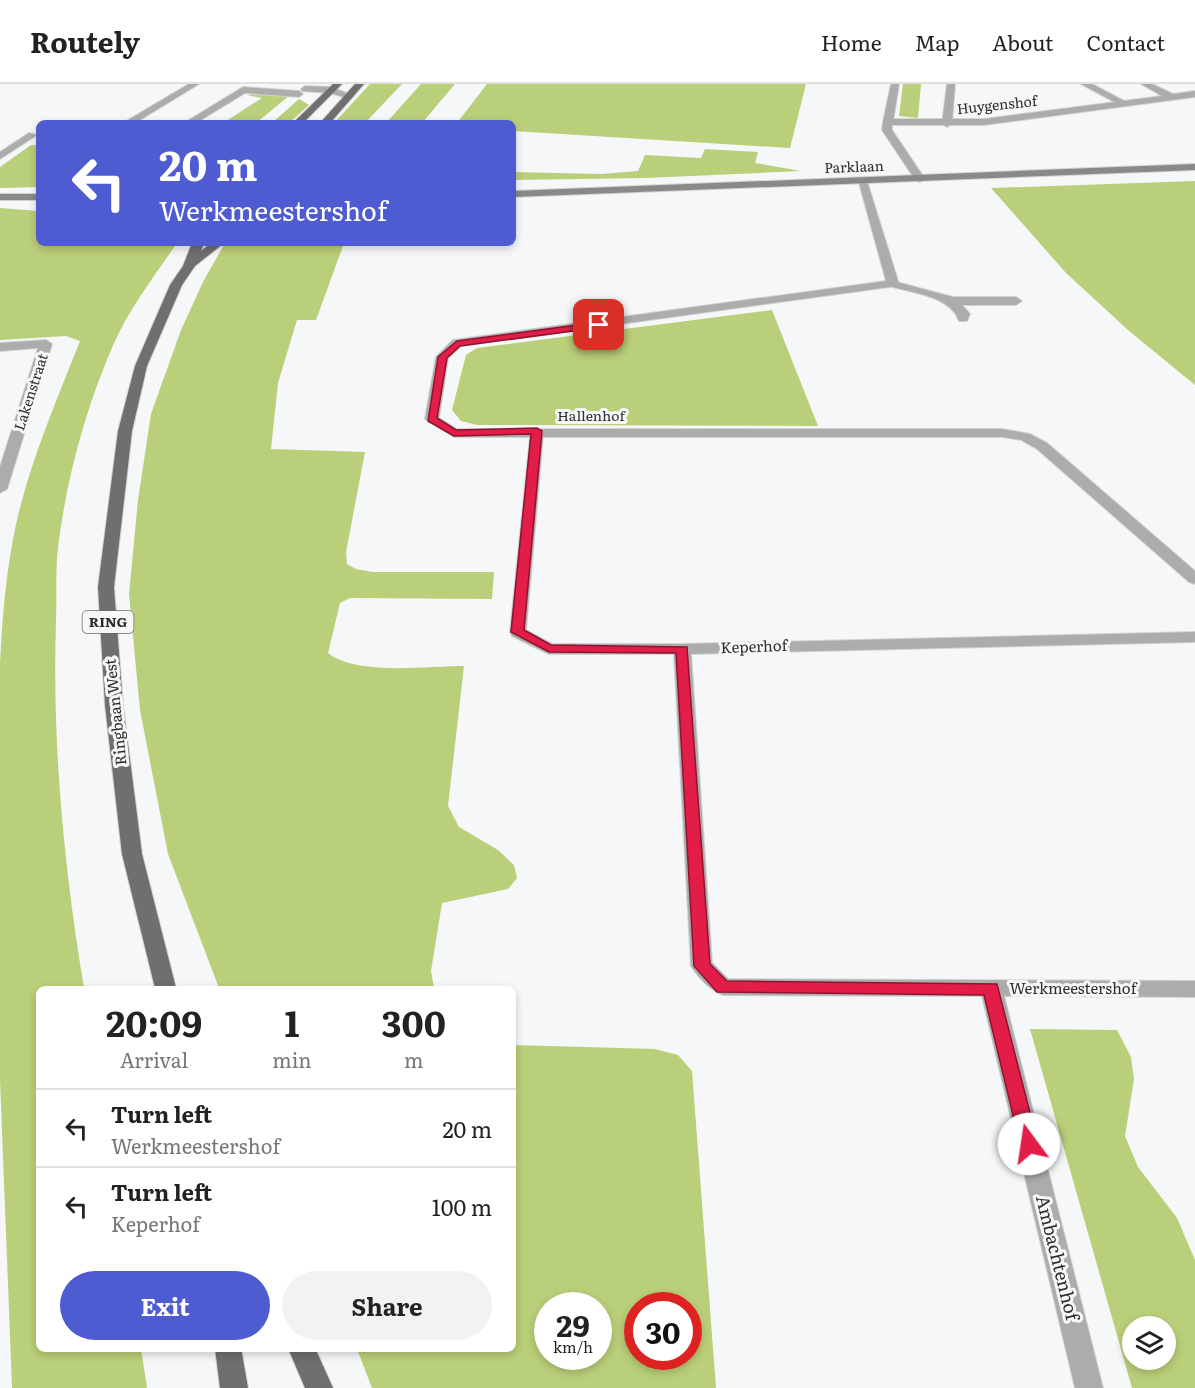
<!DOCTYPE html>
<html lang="en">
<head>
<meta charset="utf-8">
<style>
  body { margin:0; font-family:Literata,serif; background:#f2f2f2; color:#222; height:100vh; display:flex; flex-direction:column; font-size:22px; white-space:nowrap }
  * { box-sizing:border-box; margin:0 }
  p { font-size:20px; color:#767676 }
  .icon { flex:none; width:33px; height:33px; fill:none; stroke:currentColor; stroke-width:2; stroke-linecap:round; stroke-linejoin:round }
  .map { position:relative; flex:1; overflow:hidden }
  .details { position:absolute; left:36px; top:902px; width:480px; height:366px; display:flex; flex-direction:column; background:#fff; border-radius:9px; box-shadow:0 3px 9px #0003 }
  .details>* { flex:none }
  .guide { position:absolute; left:36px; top:36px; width:480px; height:126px; border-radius:9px; box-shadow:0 3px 9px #0003; background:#4f5bd1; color:#fff; overflow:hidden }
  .tools { position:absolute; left:1122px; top:1232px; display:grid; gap:12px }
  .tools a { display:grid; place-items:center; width:54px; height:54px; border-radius:50%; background:#fff; box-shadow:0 3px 9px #0003; font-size:30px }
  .speed { position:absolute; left:534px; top:1208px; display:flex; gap:12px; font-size:30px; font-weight:700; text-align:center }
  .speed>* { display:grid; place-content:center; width:78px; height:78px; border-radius:50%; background:#fff; box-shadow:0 3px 9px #0003; line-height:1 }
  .speed small { font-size:15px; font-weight:400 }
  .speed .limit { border:9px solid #d22; background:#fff; color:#111 }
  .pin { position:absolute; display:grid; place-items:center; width:51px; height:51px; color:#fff; margin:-26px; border-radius:12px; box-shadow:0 3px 9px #0006 }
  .me { position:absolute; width:66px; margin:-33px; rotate:346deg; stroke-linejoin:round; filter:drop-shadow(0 0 4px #0008) }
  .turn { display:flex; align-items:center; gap:21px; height:126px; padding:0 24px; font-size:27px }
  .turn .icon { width:78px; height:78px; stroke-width:2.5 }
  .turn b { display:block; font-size:42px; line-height:51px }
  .eta { display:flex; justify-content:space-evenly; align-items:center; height:102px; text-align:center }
  .eta b { font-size:36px; font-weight:700; line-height:42px }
  .action { display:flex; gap:12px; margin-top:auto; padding:12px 24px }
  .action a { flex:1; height:69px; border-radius:36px; background:#4f5bd1; color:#fff; font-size:24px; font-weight:700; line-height:69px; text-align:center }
  .action a+a { background:#f2f2f2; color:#222 }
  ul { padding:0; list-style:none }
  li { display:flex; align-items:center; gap:18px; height:78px; padding:0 24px; border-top:2px solid #e0e0e0 }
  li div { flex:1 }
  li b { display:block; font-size:22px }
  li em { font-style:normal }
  header { display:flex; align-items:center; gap:36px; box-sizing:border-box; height:84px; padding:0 30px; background:#fff; border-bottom:2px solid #e0e0e0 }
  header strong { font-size:28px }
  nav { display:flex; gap:33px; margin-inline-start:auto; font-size:21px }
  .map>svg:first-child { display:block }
  .green { fill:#bacf79; fill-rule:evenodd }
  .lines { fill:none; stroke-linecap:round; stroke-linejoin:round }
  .lane-casing { stroke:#d1d3d4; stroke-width:2 }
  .street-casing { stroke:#d1d3d4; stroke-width:2 }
  .secondary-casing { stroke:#d1d3d4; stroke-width:2 }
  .primary-casing { stroke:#d1d3d4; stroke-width:2 }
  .lane { fill:#adacac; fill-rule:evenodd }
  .street { fill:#adacac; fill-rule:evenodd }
  .secondary { fill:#8a8988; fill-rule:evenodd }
  .primary { fill:#706f6e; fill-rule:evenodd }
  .route { fill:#e11d48; stroke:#92132f; stroke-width:1.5 }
  .labels { text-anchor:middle; stroke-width:6; stroke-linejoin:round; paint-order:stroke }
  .far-street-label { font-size:14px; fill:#2d2d2e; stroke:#f5f7f8 }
  .shield { fill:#f5f7f8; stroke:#696a6b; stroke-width:1.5 }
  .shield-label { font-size:14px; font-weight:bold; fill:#2d2d2e }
  .street-label { font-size:15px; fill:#2d2d2e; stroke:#f5f7f8 }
  .near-street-label { font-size:18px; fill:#2d2d2e; stroke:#f5f7f8 }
</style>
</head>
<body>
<header>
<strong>Routely</strong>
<nav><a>Home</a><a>Map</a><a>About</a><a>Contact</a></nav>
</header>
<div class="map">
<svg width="1195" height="1304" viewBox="0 0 1195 1304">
  <rect width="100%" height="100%" fill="#f5f7f8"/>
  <g class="green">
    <polygon points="370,0 402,0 365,39 334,39"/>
    <polygon points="421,0 455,0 422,39 386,39"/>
    <polygon points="487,0 806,0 790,64 513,47 513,39 457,39"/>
    <polygon points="903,0 921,0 918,34 899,32"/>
    <polygon points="256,10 289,12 256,39 223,39 262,14 247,11"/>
    <polygon points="299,15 309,21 289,39 272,39"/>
    <polygon points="31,61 39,61 39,103 0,104 0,83"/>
    <polygon points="705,65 758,68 755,79 801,87 646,94 513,96 513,88 602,90 638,87 645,71 701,74"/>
    <polygon points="1195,97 1195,301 1128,246 1066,189 991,104"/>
    <path d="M0 124 39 127V159H177C155 191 130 224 114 259 87 321 68 388 59 456 55 482 57 511 56 537 52 660 64 784 84 904H39V1264L141 1265 147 1304H12L0 995V579C2 540 5 500 12 461 24 391 54 323 80 257L66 252 0 256Z"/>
    <path d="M344 159 316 236H297L278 299 271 365 365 368 346 468 347 480 356 485 373 488H494L492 515 350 514 340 519 328 569C357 592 428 582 464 582L448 722 459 743 498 766 514 781 517 794 508 805 442 819 431 887 434 904H219L168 770 140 626 129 510 138 416 151 330 181 246 204 196 224 161Z"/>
    <polygon points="772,226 818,342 477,341 461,337 452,326 466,271 477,264"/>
    <path d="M1030 945 1117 946 1131 973 1134 995 1125 1052 1138 1083 1177 1134 1195 1176V1304H1132ZM1132 1242H1166V1275H1132Z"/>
    <path d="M513 961 655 965 678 971 692 987 716 1304H372L357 1265 513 1264ZM548 1221H598V1272H548ZM638 1221H688V1272H638Z"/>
  </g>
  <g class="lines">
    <defs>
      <g id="lane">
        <polygon points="189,0 199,0 135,39 123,39"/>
        <polygon points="891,0 899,0 893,38 888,41 883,38"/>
        <polygon points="947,0 955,0 952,40 947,43 942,40"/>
        <polygon points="1081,0 1092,0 1130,20 1122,22"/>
        <polygon points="243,3 299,7 303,10 299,13 245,9 196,39 184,39"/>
        <path d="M893 197 953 213H1016L1022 217 1016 221H962L970 230 967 237H959C951 212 912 209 889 202L887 200Z"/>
      </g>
      <g id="street">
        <polygon points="1141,0 1152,0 1173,10 1195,7 1195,13 984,41 892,41 892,46 925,95 920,98 916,97 882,46 883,38 888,35 984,35 1162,12"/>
        <polygon points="305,2 331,3 354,12 350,15 330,9 302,7 301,5"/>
        <polygon points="29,49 37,51 0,75 0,68"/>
        <path d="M858 95 867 97 899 200 897 202 461 262 448 274 439 334 457 345H1002L1030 350 1047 359 1195 487V500L1189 498 1037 365 1021 356 1002 353H543L526 546 552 560H682L1195 548V558L691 570 712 879 728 895 1195 897V913L1004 912 1103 1304H1075L982 912 723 911C711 907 698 893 691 882L674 570H549L512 552 510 548 530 353H454L425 335 436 273 453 256 886 197Z"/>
        <polygon points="46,256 52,260 7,405 0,409 0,383 38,264 0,267 0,259"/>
      </g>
      <g id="secondary">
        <polygon points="1195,80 1195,86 513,113 513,107"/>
        <rect x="0" y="110" width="39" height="6"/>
      </g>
      <g id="primary">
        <polygon points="333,0 342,0 303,39 293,39"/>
        <polygon points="355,0 364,0 330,39 320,39"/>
        <polygon points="192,159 204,159 201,167 211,159 224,159 195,182 182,201 147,282 132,347 114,503 123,621 142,770 176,904 155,904 122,770 105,621 98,503 118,347 135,282 170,201 183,182"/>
        <polygon points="215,1264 241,1264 248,1304 220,1304"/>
        <polygon points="288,1264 315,1264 333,1304 305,1304"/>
      </g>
    </defs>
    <use href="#lane" class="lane-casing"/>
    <use href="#street" class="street-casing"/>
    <use href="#secondary" class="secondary-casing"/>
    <use href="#primary" class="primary-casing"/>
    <use href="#lane" class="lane"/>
    <use href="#street" class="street"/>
    <use href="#secondary" class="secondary"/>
    <use href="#primary" class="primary"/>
  </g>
  <polygon class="route" points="599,238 604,241 603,243 460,262 447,274 437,334 456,346 537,344 542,347 524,546 551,561 687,563 710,880 727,897 997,900 1038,1060 1035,1065 1029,1068 1022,1065 1020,1060 984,911 717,908 694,882 676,569 549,568 511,548 531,350 454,352 428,337 438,273 457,257"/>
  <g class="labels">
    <g class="far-street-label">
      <text transform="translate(997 21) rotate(-6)" y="5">Huygenshof</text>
      <text transform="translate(854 83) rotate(-2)" y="5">Parklaan</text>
      <text transform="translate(31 308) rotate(-72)" y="5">Lakenstraat</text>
      <text x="591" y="337">Hallenhof</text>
    </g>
    <rect class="shield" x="82.5" y="527" width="51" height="22" rx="4.5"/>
    <g class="shield-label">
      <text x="108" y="543">RING</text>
    </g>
    <g class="street-label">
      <text transform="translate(754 563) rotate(-2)" y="5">Keperhof</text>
      <text transform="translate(116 628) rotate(-96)" y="5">Ringbaan West</text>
      <text x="1073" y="910">Werkmeestershof</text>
    </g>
    <g class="near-street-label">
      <text transform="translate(1057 1174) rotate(76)" y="6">Ambachtenhof</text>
    </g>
  </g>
</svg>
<div class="tools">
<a><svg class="icon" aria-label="layers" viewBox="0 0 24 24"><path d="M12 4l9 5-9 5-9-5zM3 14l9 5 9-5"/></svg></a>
</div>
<div class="speed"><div>29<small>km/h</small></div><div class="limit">30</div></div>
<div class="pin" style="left:599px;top:241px;background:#d93025"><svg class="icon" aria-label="arrive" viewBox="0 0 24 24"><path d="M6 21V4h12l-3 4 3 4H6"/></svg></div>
<svg class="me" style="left:1029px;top:1060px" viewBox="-20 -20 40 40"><circle r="19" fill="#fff"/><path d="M0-13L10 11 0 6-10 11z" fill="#e11d48"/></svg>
<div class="guide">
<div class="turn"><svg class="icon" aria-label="left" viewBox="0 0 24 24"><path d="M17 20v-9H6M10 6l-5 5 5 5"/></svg><div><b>20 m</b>Werkmeestershof</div></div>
</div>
<section class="details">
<div class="eta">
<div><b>20:09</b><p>Arrival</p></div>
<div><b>1</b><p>min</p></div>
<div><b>300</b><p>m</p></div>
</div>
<ul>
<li><svg class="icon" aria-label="left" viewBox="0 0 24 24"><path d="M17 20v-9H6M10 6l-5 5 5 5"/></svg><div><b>Turn left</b><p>Werkmeestershof</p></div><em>20 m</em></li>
<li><svg class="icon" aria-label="left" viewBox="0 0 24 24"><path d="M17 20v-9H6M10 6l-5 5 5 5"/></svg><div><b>Turn left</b><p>Keperhof</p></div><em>100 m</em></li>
</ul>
<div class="action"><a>Exit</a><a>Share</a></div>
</section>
</div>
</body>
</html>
